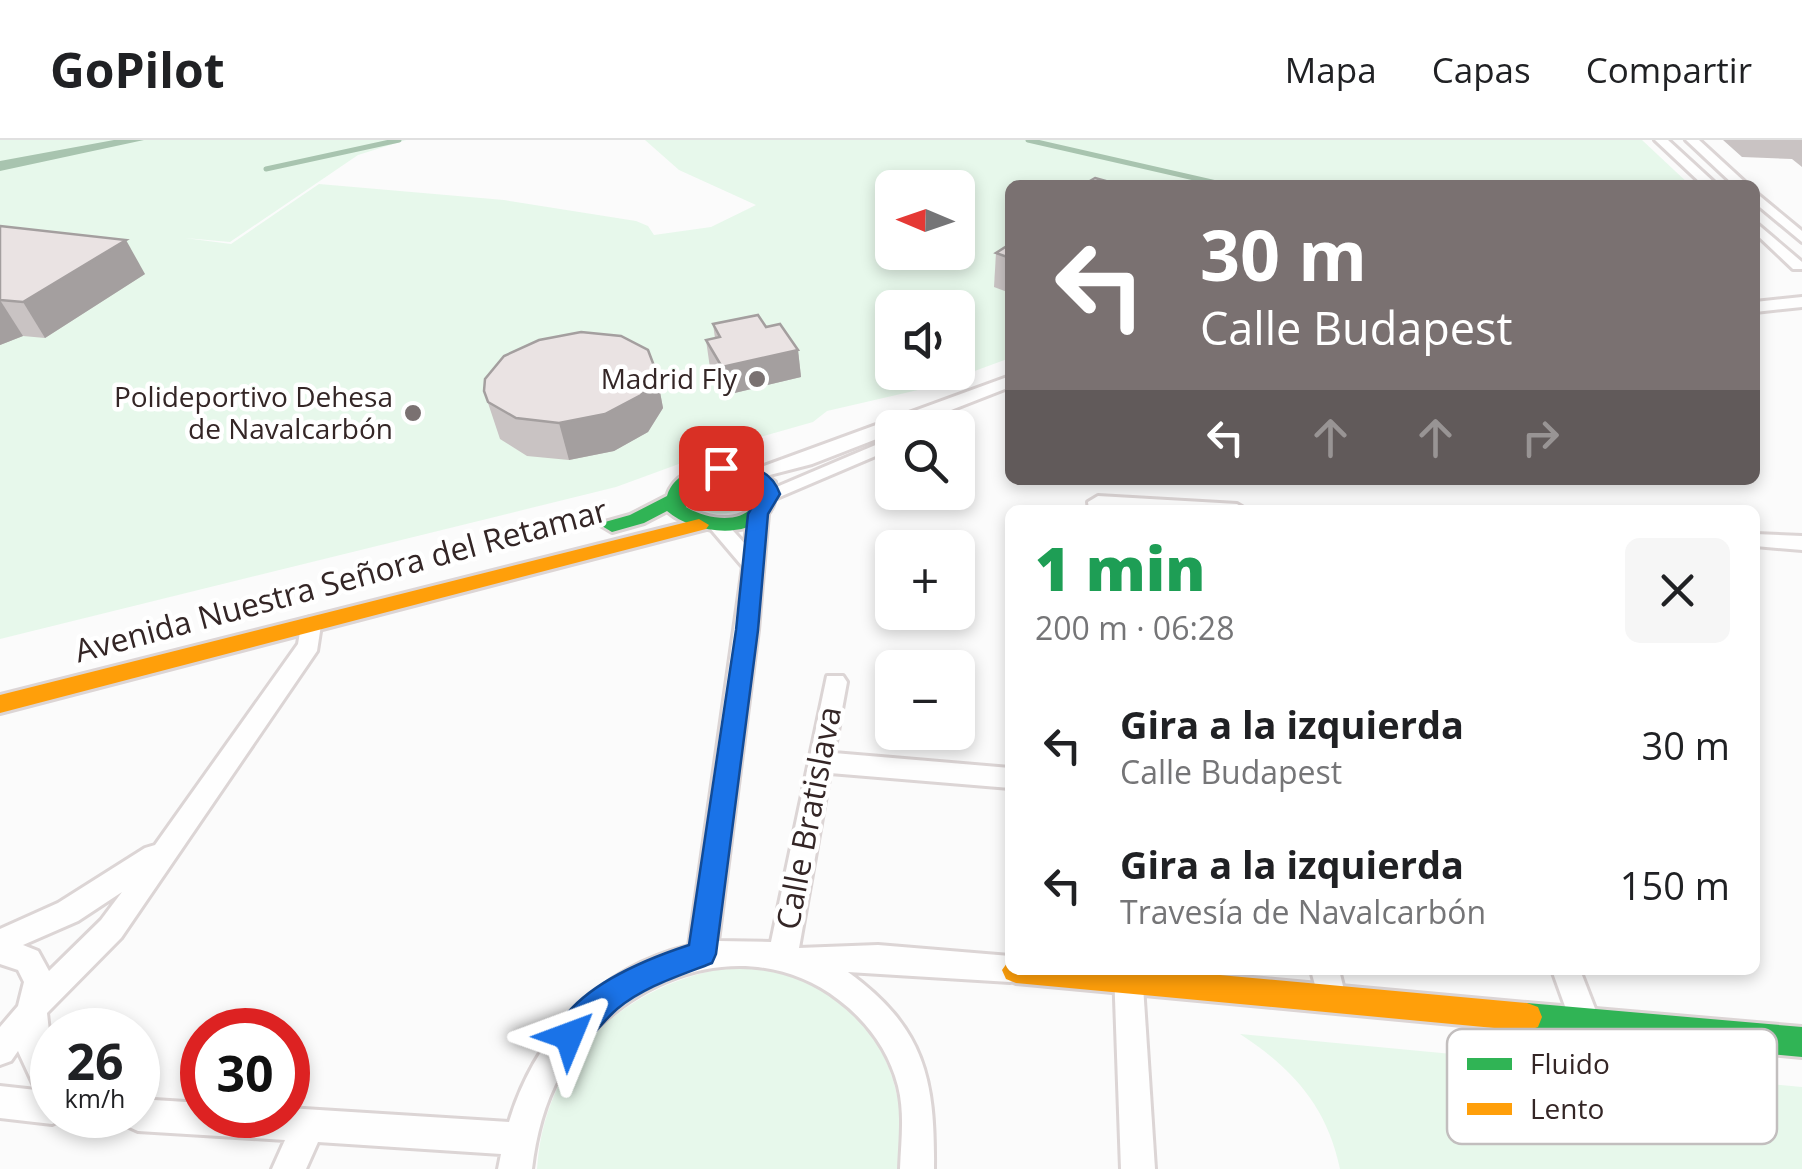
<!DOCTYPE html>
<html lang="es">
<head>
<meta charset="utf-8">
<style>
  body { margin:0; font-family:"Open Sans",sans-serif; background:#f6f6f6; color:#202124; height:100vh; display:flex; flex-direction:column; font-size:38px; white-space:nowrap }
  * { box-sizing:border-box; margin:0 }
  p { font-size:32px; color:#757577 }
  .icon { flex:none; width:55px; height:55px; fill:none; stroke:currentColor; stroke-width:2; stroke-linecap:round; stroke-linejoin:round }
  .map { position:relative; flex:1; overflow:hidden }
  .details { position:absolute; left:1005px; top:365px; width:755px; height:470px; display:flex; flex-direction:column; background:#fff; border-radius:15px; box-shadow:0 5px 15px #0003 }
  .details>* { flex:none }
  .top-card { position:absolute; left:1005px; top:40px; width:755px; height:305px; border-radius:15px; box-shadow:0 5px 15px #0003; background:#7a7171; color:#fff; overflow:hidden }
  .needle { width:65px; rotate:272deg }
  .buttons { position:absolute; left:875px; top:30px; display:grid; gap:20px }
  .buttons a { display:grid; place-items:center; width:100px; height:100px; border-radius:15px; background:#fff; box-shadow:0 5px 15px #0003; font-size:50px }
  .speed { position:absolute; left:30px; top:868px; display:flex; gap:20px; font-size:50px; font-weight:700; text-align:center }
  .speed>* { display:grid; place-content:center; width:130px; height:130px; border-radius:50%; background:#fff; box-shadow:0 5px 15px #0003; line-height:1 }
  .speed small { font-size:25px; font-weight:400 }
  .speed .limit { border:15px solid #d22; background:#fff; color:#111 }
  .pin { position:absolute; display:grid; place-items:center; width:85px; height:85px; color:#fff; margin:-42px; border-radius:20px; box-shadow:0 5px 15px #0006 }
  .me { position:absolute; width:110px; margin:-55px; rotate:46deg; stroke-linejoin:round; filter:drop-shadow(0 0 8px #0008) }
  .turn { display:flex; align-items:center; gap:35px; height:210px; padding:0 30px; font-size:45px }
  .turn .icon { width:130px; height:130px; stroke-width:2.5 }
  .turn b { display:block; font-size:70px; line-height:85px }
  .lanes { display:flex; align-items:center; height:95px; padding:0 30px; background:#0003; justify-content:center; gap:50px; direction:ltr }
  .lanes .off { opacity:.35 }
  .round { display:grid; place-items:center; flex:none; width:105px; height:105px; border-radius:15px; background:#f6f6f6 }
  .headline { display:flex; align-items:center; justify-content:space-between; height:170px; padding:0 30px }
  h1 { font-size:60px; font-weight:800; line-height:75px; color:#1e9e55 }
  ul { padding:0; list-style:none }
  li { display:flex; align-items:center; gap:30px; height:140px; padding:0 30px }
  li div { flex:1 }
  li b { display:block; font-size:38px }
  li em { font-style:normal }
  header { display:flex; align-items:center; gap:60px; box-sizing:border-box; height:140px; padding:0 50px; background:#fff; border-bottom:2px solid #e0e0e0 }
  header strong { font-size:48px }
  nav { display:flex; gap:55px; margin-inline-start:auto; font-size:35px }
  .map>svg:first-child { display:block }
  .green { fill:#e7f8eb; fill-rule:evenodd }
  .lines { fill:none; stroke-linecap:round; stroke-linejoin:round }
  .stream { stroke:#a8c4af; stroke-width:5 }
  .canal { fill:#a8c4af; fill-rule:evenodd }
  .street-casing { stroke:#dcd5d5; stroke-width:6 }
  .fast-casing { stroke:#dcd5d5; stroke-width:6 }
  .slow-casing { stroke:#dcd5d5; stroke-width:6 }
  .street { fill:#fefefe; fill-rule:evenodd }
  .fast { fill:#30b455; fill-rule:evenodd }
  .slow { fill:#ff9f0a; fill-rule:evenodd }
  .wall { fill:#c9c3c3 }
  .shaded-wall { fill:#a49f9f }
  .building { fill:#eae3e3; stroke:#a49f9f; stroke-width:2.5 }
  .route { fill:#1a73e8; stroke:#114b97; stroke-width:2.5 }
  .poi-dot { fill:#7a7171; stroke:#fff; stroke-width:4 }
  .labels { text-anchor:middle; stroke-width:9; stroke-linejoin:round; paint-order:stroke }
  .far-poi-label { font-size:28px; fill:#342626; stroke:#fff; text-anchor:end }
  .street-label { font-size:32px; fill:#342626; stroke:#fff }
  .key { fill:#fff; stroke:#c2bebe; stroke-width:2.5 }
  .key-label { font-size:28px; fill:#342626 }
</style>
</head>
<body>
<header>
<strong>GoPilot</strong>
<nav><a>Mapa</a><a>Capas</a><a>Compartir</a></nav>
</header>
<div class="map">
<svg width="1802" height="1029" viewBox="0 0 1802 1029">
  <rect width="100%" height="100%" fill="#fbfbfb"/>
  <g class="green">
    <path d="M0 0H406L358 15 230 102 185 98 231 104 319 44 504 60 636 81 648 86 654 95 711 87 756 65 679 30 645 0H1642L1690 45H1010V218L931 247 827 271 813 282 728 306 616 347 0 499ZM892 48H958V112H892ZM892 168H958V232H892Z"/>
    <path d="M724 340 747 346 751 353 750 361C734 376 713 379 696 364L701 348Z"/>
    <path d="M731 827C755 828 778 829 800 837 876 866 913 952 898 1029H537C544 917 624 844 731 827Z"/>
    <path d="M1240 894 1802 947V1029H1340C1327 966 1292 928 1240 894Z"/>
  </g>
  <g class="lines">
    <g class="stream">
      <polyline points="1028,0 1225,45"/>
      <polyline points="266,29 399,0"/>
    </g>
    <polygon class="canal" points="114,0 144,0 0,31 0,21"/>
    <defs>
      <g id="street">
        <polygon points="1655,0 1668,0 1717,45 1703,45"/>
        <polygon points="1686,0 1699,0 1748,45 1734,45"/>
        <polygon points="1755,52 1802,91 1802,102 1755,63"/>
        <polygon points="1755,82 1802,122 1802,129 1793,129 1755,93"/>
        <polygon points="1802,157 1802,167 1755,172 1755,162"/>
        <polygon points="1010,236 1010,247 905,288 892,288 892,293 812,324 754,339 745,333"/>
        <polygon points="892,298 892,309 777,358 763,358 760,354"/>
        <polygon points="1098,356 1237,364 1247,370 1089,370 1088,362"/>
        <path d="M758 368 768 374 758 490 718 801 771 802 827 536H843L847 542 834 613 1010 628V648L830 633 799 808 878 805 1010 816V830H1024L1020 838 1010 842 848 832C925 888 935 939 934 1029H900C901 1001 905 974 898 946 889 911 867 881 839 860 745 788 616 839 560 935 544 964 536 996 532 1029H498L501 1014 318 1002 306 1029H272L285 1000 138 991 127 986 122 975H138V959L202 963V975H288V968L509 982C535 895 599 828 689 806L743 427 709 387 712 383H726L745 404 748 374Z"/>
        <polygon points="1755,394 1802,396 1802,410 1755,406"/>
        <path d="M310 477 321 485 317 511 121 798 47 873 52 919V975H65L63 979 52 984 0 978V946L36 950 18 911 11 921 0 925V887L18 866 24 842 18 830 0 824V789L58 763 145 708 155 705 298 504 302 480ZM122 752 101 780 49 831 38 811 23 805 78 781Z"/>
        <polygon points="1114,830 1142,830 1155,1029 1121,1029"/>
        <polygon points="1311,830 1339,830 1346,858 1341,868 1331,872 1321,868"/>
        <polygon points="1552,830 1580,830 1601,884 1597,894 1586,898 1575,894"/>
      </g>
      <g id="fast">
        <path d="M721 322 751 325 775 342C783 402 700 400 667 371L644 383 612 392 602 386 605 382 630 375 667 356C674 332 699 328 721 322ZM721 334H740L757 345C761 386 712 383 686 367L687 353 701 339Z"/>
        <polygon points="1527,863 1802,887 1802,917 1527,891 1516,887 1512,877 1516,867"/>
      </g>
      <g id="slow">
        <polygon points="699,379 709,385 706,389 0,573 0,555"/>
        <polygon points="1010,819 1010,830 1165,830 1527,863 1538,867 1542,877 1538,887 1527,891 1016,843 1006,839 1002,830"/>
      </g>
    </defs>
    <use href="#street" class="street-casing"/>
    <use href="#fast" class="fast-casing"/>
    <use href="#slow" class="slow-casing"/>
    <use href="#street" class="street"/>
    <use href="#fast" class="fast"/>
    <use href="#slow" class="slow"/>
  </g>
  <g class="wall">
    <polygon points="1723,0 1802,0 1802,27 1792,19 1742,17"/>
    <polygon points="0,86 145,134 45,198 23,196 0,205"/>
    <polygon points="1010,104 1010,153 994,147 996,113"/>
    <polygon points="713,184 766,187 798,210 801,237 726,255 710,228 706,200 715,198"/>
    <polygon points="656,231 663,268 648,292 614,311 569,320 527,316 500,299 484,251"/>
  </g>
  <g class="shaded-wall">
    <polygon points="126,100 145,134 45,198 23,162"/>
    <polygon points="0,160 23,196 0,205"/>
    <polygon points="798,210 801,237 726,255 722,227"/>
    <polygon points="656,231 663,268 648,292 614,311 569,320 559,283"/>
  </g>
  <g class="building">
    <polygon points="1095,38 1120,45 1083,45"/>
    <polygon points="0,86 126,100 23,162 0,160"/>
    <polygon points="1010,104 1010,118 996,113"/>
    <polygon points="758,175 766,187 780,184 798,210 722,227 706,200 720,197 713,184"/>
    <polygon points="581,192 621,196 648,210 656,231 641,255 605,274 559,283 516,278 488,262 484,251 485,239 504,216 539,200"/>
  </g>
  <path class="route" d="M721 322C747 326 770 326 780 354L768 374 758 490 716 814 712 823C679 836 645 846 617 869 601 883 589 903 569 911L558 907 553 896C573 849 643 820 689 805L736 490 748 374 760 354C754 333 733 336 714 332V324Z"/>
  <g class="poi-dot">
    <circle cx="757" cy="239" r="10"/>
    <circle cx="413" cy="273" r="10"/>
  </g>
  <g class="labels">
    <g class="far-poi-label">
      <text x="737" y="249">Madrid Fly</text>
      <text x="393" y="267">Polideportivo Dehesa<tspan x="393" dy="32">de Navalcarbón</tspan></text>
    </g>
    <g class="street-label">
      <text transform="translate(341 441) rotate(-15)" y="11">Avenida Nuestra Señora del Retamar</text>
      <text transform="translate(809 678) rotate(-79)" y="11">Calle Bratislava</text>
    </g>
  </g>
  <rect x="1447" y="889" width="330" height="115" rx="15" class="key"/>
  <rect x="1467" y="918" width="45" height="12" fill="#30b455"/>
  <rect x="1467" y="963" width="45" height="12" fill="#ff9f0a"/>
  <g class="key-label">
    <text x="1530" y="934">Fluido</text>
    <text x="1530" y="979">Lento</text>
  </g>
</svg>
<div class="buttons">
<a><svg class="needle" viewBox="-14 -14 28 28"><path d="M0-13l5 13h-10z" fill="#e53935"/><path d="M0 13l5-13h-10z" fill="#757577"/></svg></a>
<a><svg class="icon" aria-label="sound" viewBox="0 0 24 24"><path d="M4 9h4l5-4v14l-5-4H4zM17 9q2 3 0 6"/></svg></a>
<a><svg class="icon" aria-label="search" viewBox="0 0 24 24"><circle cx="10" cy="10" r="6"/><path d="M15 15l6 6"/></svg></a>
<a>+</a>
<a>−</a>
</div>
<div class="speed"><div>26<small>km/h</small></div><div class="limit">30</div></div>
<div class="pin" style="left:721px;top:328px;background:#d93025"><svg class="icon" aria-label="arrive" viewBox="0 0 24 24"><path d="M6 21V4h12l-3 4 3 4H6"/></svg></div>
<svg class="me" style="left:569px;top:896px" viewBox="-20 -20 40 40"><path d="M0-17L14 15 0 8-14 15z" fill="#1a73e8" stroke="#fff" stroke-width="4"/></svg>
<div class="top-card">
<div class="turn"><svg class="icon" aria-label="left" viewBox="0 0 24 24"><path d="M17 20v-9H6M10 6l-5 5 5 5"/></svg><div><b>30 m</b>Calle Budapest</div></div>
<div class="lanes"><svg class="icon" aria-label="left" viewBox="0 0 24 24"><path d="M17 20v-9H6M10 6l-5 5 5 5"/></svg><svg class="icon off" aria-label="ahead" viewBox="0 0 24 24"><path d="M12 20V5M6 11l6-6 6 6"/></svg><svg class="icon off" aria-label="ahead" viewBox="0 0 24 24"><path d="M12 20V5M6 11l6-6 6 6"/></svg><svg class="icon off" aria-label="right" viewBox="0 0 24 24"><path d="M7 20v-9h11M14 6l5 5-5 5"/></svg></div>
</div>
<section class="details">
<div class="headline"><div><h1>1 min</h1><p>200 m · 06:28</p></div><a class="round"><svg class="icon" aria-label="close" viewBox="0 0 24 24"><path d="M6 6l12 12M18 6L6 18"/></svg></a></div>
<ul>
<li><svg class="icon" aria-label="left" viewBox="0 0 24 24"><path d="M17 20v-9H6M10 6l-5 5 5 5"/></svg><div><b>Gira a la izquierda</b><p>Calle Budapest</p></div><em>30 m</em></li>
<li><svg class="icon" aria-label="left" viewBox="0 0 24 24"><path d="M17 20v-9H6M10 6l-5 5 5 5"/></svg><div><b>Gira a la izquierda</b><p>Travesía de Navalcarbón</p></div><em>150 m</em></li>
</ul>
</section>
</div>
</body>
</html>
